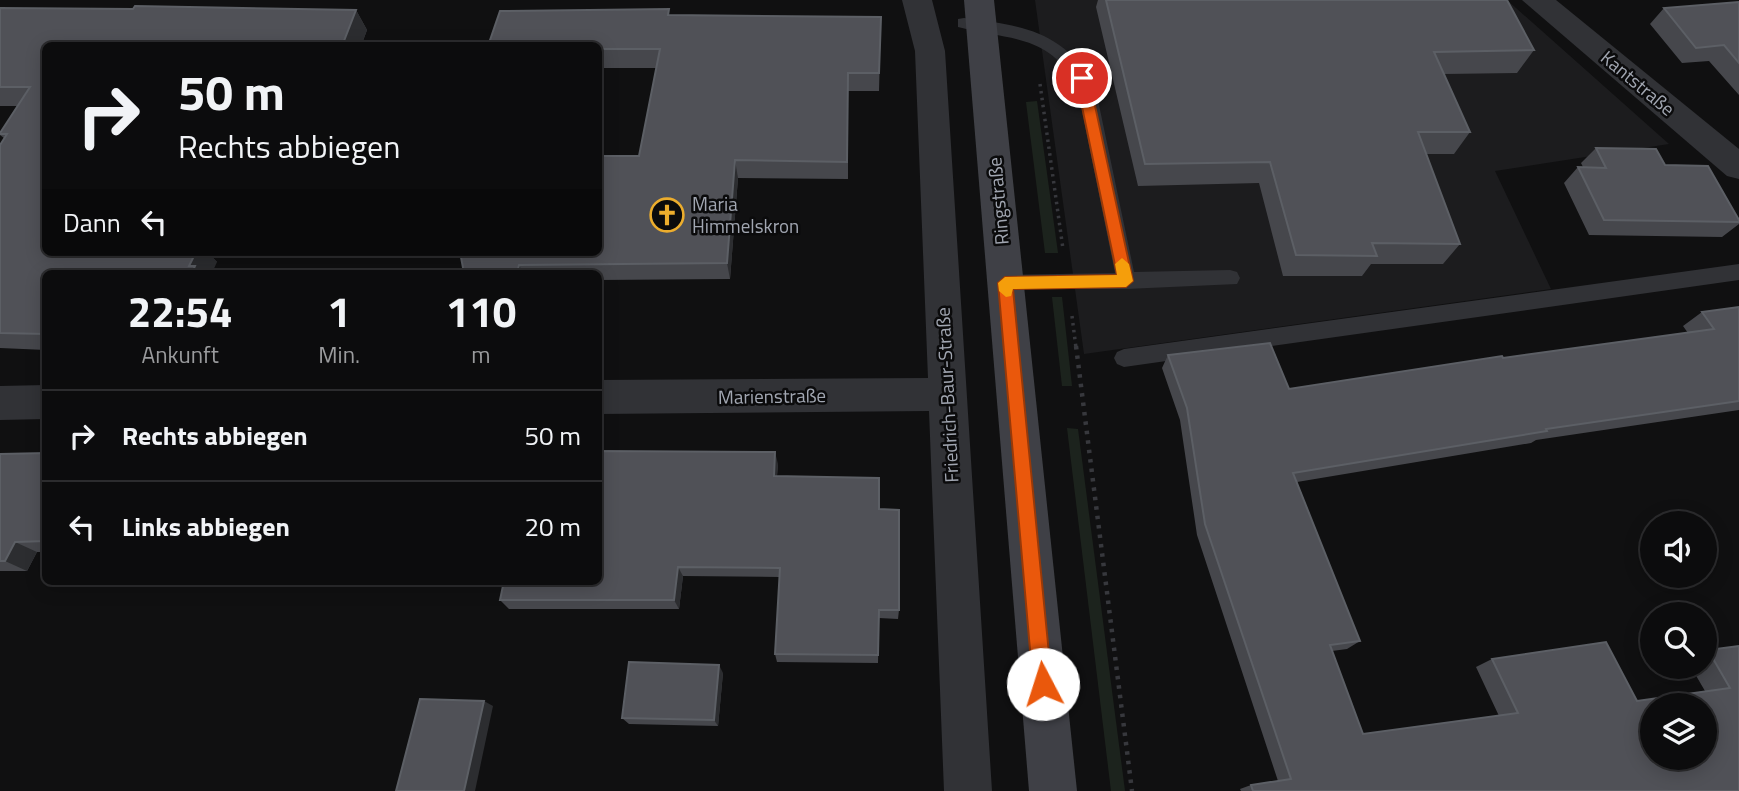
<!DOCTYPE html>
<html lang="de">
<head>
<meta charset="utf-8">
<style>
  body { margin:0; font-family:"Titillium Web",sans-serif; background:#1a1a1b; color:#f1f3f6; height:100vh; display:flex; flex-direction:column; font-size:26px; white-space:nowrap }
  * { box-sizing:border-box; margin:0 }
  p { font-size:23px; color:#9a9b9d }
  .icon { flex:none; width:38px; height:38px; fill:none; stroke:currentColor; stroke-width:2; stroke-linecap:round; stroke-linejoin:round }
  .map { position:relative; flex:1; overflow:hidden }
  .details { position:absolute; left:42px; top:270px; width:560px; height:315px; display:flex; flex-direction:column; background:#0c0c0d; border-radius:10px; box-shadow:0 4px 18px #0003,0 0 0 2px #2c2c2e }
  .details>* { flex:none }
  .guide { position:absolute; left:42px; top:42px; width:560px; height:214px; border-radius:10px; box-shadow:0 4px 18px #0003,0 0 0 2px #2c2c2e; background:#0c0c0d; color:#f1f3f6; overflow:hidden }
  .buttons { position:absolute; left:1640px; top:511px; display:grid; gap:14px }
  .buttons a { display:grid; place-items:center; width:77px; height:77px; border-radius:50%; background:#0c0c0d; box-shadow:0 4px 18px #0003,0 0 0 2px #2c2c2e; font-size:35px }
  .pin { position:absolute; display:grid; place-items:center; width:60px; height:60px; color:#fff; margin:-30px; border:4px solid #fff; border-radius:50%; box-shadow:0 2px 7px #0007 }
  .me { position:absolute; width:77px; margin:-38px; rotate:355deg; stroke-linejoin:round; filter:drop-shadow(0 0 5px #0008) }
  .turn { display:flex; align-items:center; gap:24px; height:147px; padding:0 21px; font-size:32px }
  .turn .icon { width:91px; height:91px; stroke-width:2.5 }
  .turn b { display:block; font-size:49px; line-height:60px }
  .then { display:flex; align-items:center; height:66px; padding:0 21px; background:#0003; gap:14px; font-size:26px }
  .eta { display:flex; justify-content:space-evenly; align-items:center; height:119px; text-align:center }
  .eta b { font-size:42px; font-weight:700; line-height:49px }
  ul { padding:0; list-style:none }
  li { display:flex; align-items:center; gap:21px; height:91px; padding:0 21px; border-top:2px solid #2c2c2e }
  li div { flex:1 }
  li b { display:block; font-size:26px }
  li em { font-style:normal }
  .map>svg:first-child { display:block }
  .built { fill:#1c1c1e }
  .green { fill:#1c231d }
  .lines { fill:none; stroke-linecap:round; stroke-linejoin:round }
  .path-far1 { stroke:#37383d; stroke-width:3.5; stroke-dasharray:2.5 4.5; stroke-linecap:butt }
  .path { stroke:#37383d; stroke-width:4.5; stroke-dasharray:3.5 6; stroke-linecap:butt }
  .service { fill:#313236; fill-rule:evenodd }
  .minor { fill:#313236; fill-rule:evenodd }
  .secondary { fill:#3f4046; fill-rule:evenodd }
  .wall { fill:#46474c }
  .shaded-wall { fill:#2c2d30 }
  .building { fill:#505157; stroke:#5c5f65; stroke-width:2; fill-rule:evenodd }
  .route { fill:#ea580c; stroke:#983908; stroke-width:2 }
  .slow { fill:#f59e0b }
  .labels { text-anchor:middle; stroke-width:5; stroke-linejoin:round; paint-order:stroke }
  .street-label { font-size:19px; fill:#a1a6b1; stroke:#0b0b0c }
  .poi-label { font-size:19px; fill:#a1a6b1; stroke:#0b0b0c; text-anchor:start }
</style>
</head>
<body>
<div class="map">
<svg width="1739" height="791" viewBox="0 0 1739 791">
  <rect width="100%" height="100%" fill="#101011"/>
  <polygon class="built" points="1035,0 1507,0 1669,144 1495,171 1551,289 1084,354"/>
  <g class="green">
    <polygon points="1037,101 1058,253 1045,253 1026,102"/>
    <polygon points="1052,297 1062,297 1072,386 1062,386"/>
    <polygon points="1067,428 1078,429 1125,791 1111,791"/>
  </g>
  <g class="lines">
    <g class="path-far1">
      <polyline points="1040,84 1063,249"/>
      <polyline points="1072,316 1076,348"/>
    </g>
    <polyline class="path" points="1076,346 1132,791"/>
    <g class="service">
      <path d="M964 18C1023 26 1062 30 1095 86L1134 272 1230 270 1237 272 1240 278 1237 284 1126 289H998L995 283 998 277 1005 275 1115 273 1077 86C1047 32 1009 41 958 27V19Z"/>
      <polygon points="1739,264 1739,280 1124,367 1117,364 1114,358 1117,352 1124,349"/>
    </g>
    <g class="minor">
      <polygon points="902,0 932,0 945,51 992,791 944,791 929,411 598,414 598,380 928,378 915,51"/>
      <polygon points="1522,0 1556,0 1739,149 1739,179 1727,176"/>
      <polygon points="46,385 46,419 0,420 0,386"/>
    </g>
    <polygon class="secondary" points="964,0 994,0 1077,791 1029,791"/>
  </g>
  <g class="wall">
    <polygon points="1098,0 1507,0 1534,50 1517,73 1444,74 1470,132 1454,154 1426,154 1460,244 1443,264 1371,264 1362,276 1283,276 1259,183 1138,186 1096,7"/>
    <polygon points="1739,2 1739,95 1709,61 1682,63 1650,24 1664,8"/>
    <polygon points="0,8 356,10 367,30 361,46 46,46 46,252 207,252 217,262 46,273 46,350 0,348 0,145 4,138 0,135 0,133 17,106 0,106"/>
    <polygon points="670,15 881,17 879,91 848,91 848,179 738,178 730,279 598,280 598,273 464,273 639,156 656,68 598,68 598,46"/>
    <polygon points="1596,148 1665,165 1739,220 1739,224 1722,237 1589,235 1564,183 1578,167 1583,167 1581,163"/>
    <polygon points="1739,307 1739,410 1536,440 1531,443 1297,482 1360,641 1347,649 1332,651 1363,734 1499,716 1476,667 1492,659 1637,701 1705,691 1691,667 1704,667 1704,651 1739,646 1739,791 1241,791 1240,789 1251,785 1278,781 1197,535 1180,420 1162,368 1168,355 1289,389 1688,333 1683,326 1702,312"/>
    <polygon points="46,453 46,552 37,552 27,571 0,571 0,454"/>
    <polygon points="778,464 777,476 879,509 899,610 898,619 879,618 878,663 777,662 775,654 780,577 683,576 679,609 509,609 500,600"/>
    <polygon points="723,673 718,726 629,724 622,718"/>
  </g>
  <g class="shaded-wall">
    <polygon points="356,10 367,30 361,46 342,46"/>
    <polygon points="735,160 738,178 730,279 727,263"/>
    <polygon points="196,252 207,252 217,262 212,273 192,273 189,266"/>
    <polygon points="519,265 523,273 517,273"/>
    <polygon points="775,452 778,464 776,487 774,476"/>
    <polygon points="15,542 37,552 27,571 5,561"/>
    <polygon points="678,567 683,576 679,609 674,600"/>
    <polygon points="719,665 723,673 718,726 714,720"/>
    <polygon points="484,701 493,706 475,791 464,791"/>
  </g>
  <g class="building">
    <polygon points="1106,0 1507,0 1534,50 1434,52 1470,132 1418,132 1460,244 1372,243 1377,256 1296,255 1270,162 1145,164"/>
    <polygon points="1739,2 1739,63 1724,45 1696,48 1664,8"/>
    <polygon points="135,6 356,10 342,46 46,46 46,252 196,252 189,266 195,266 192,273 46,273 46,334 0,333 0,145 7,134 0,134 0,133 30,87 0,87 0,8 133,9"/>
    <polygon points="669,9 668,15 881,17 879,73 848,73 847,162 735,160 727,263 519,265 517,273 464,273 460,252 598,252 598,156 639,156 660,49 598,49 598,46 488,46 500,11"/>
    <polygon points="1596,148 1656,149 1665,165 1708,166 1739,220 1739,222 1604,220 1578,167 1606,168"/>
    <path d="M1739 307V401L1546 429 1547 431 1293 473 1360 641 1330 645 1363 734 1518 713 1492 659 1606 642 1637 701 1730 688 1708 650 1739 646V791H1253L1251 785 1291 779 1205 524 1187 408 1168 355 1270 343 1289 389 1502 356 1503 358 1714 329 1702 312ZM1652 705H1704V758H1652Z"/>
    <polygon points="598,451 775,452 774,476 879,478 879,509 899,510 899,610 879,610 878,655 775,654 780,568 678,567 674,600 500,600 504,581 598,581"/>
    <polygon points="46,453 46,541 15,542 5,561 0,561 0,454"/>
    <polygon points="629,662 719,665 714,720 622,718"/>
    <polygon points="420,699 484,701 464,791 396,791"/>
  </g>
  <polygon class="route" points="1082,73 1089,78 1133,281 1126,287 1013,289 1052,684 1049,691 1043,693 1036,691 1033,684 998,283 1005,277 1117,275 1076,78"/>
  <polygon class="slow" points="1122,258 1129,264 1133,281 1126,287 1013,289 1011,296 1006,297 999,291 998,283 1005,277 1117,275 1115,264"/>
  <defs>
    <symbol id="church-ring" viewBox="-11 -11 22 22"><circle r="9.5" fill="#0b0b0c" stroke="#ecad2d" stroke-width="1.5"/><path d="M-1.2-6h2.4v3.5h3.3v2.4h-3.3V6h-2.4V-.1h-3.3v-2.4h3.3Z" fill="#ecad2d"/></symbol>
  </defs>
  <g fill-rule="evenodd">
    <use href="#church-ring" x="648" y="196" width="38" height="38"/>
  </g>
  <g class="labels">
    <g class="street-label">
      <text transform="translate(1638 83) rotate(40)" y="7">Kantstraße</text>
      <text transform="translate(998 201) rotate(-95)" y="7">Ringstraße</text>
      <text transform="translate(947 395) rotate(-93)" y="7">Friedrich-Baur-Straße</text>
      <text transform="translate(772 396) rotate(-1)" y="7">Marienstraße</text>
    </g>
    <g class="poi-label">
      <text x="692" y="211">Maria<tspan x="692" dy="22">Himmelskron</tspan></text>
    </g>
  </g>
</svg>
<div class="buttons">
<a><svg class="icon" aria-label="sound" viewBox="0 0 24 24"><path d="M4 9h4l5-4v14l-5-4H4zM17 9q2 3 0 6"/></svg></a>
<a><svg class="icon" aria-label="search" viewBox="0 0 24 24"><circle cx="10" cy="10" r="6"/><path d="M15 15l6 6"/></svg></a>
<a><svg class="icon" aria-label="layers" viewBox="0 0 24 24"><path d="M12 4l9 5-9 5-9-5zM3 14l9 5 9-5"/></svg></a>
</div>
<div class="pin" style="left:1082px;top:78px;background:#d93025"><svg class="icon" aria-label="arrive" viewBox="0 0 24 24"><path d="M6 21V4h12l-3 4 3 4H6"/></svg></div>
<svg class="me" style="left:1043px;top:684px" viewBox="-20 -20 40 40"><circle r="19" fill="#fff"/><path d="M0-13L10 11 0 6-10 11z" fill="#ea580c"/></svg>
<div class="guide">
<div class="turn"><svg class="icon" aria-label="right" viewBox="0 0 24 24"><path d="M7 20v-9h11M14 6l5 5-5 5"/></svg><div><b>50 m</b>Rechts abbiegen</div></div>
<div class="then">Dann<svg class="icon" aria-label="left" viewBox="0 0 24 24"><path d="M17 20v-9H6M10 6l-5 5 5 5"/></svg></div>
</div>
<section class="details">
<div class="eta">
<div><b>22:54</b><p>Ankunft</p></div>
<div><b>1</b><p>Min.</p></div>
<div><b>110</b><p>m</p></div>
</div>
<ul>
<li><svg class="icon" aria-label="right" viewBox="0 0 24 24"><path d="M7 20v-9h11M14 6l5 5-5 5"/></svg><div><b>Rechts abbiegen</b></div><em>50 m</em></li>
<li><svg class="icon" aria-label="left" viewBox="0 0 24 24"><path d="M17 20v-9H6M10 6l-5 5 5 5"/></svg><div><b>Links abbiegen</b></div><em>20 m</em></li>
</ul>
</section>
</div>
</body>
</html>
